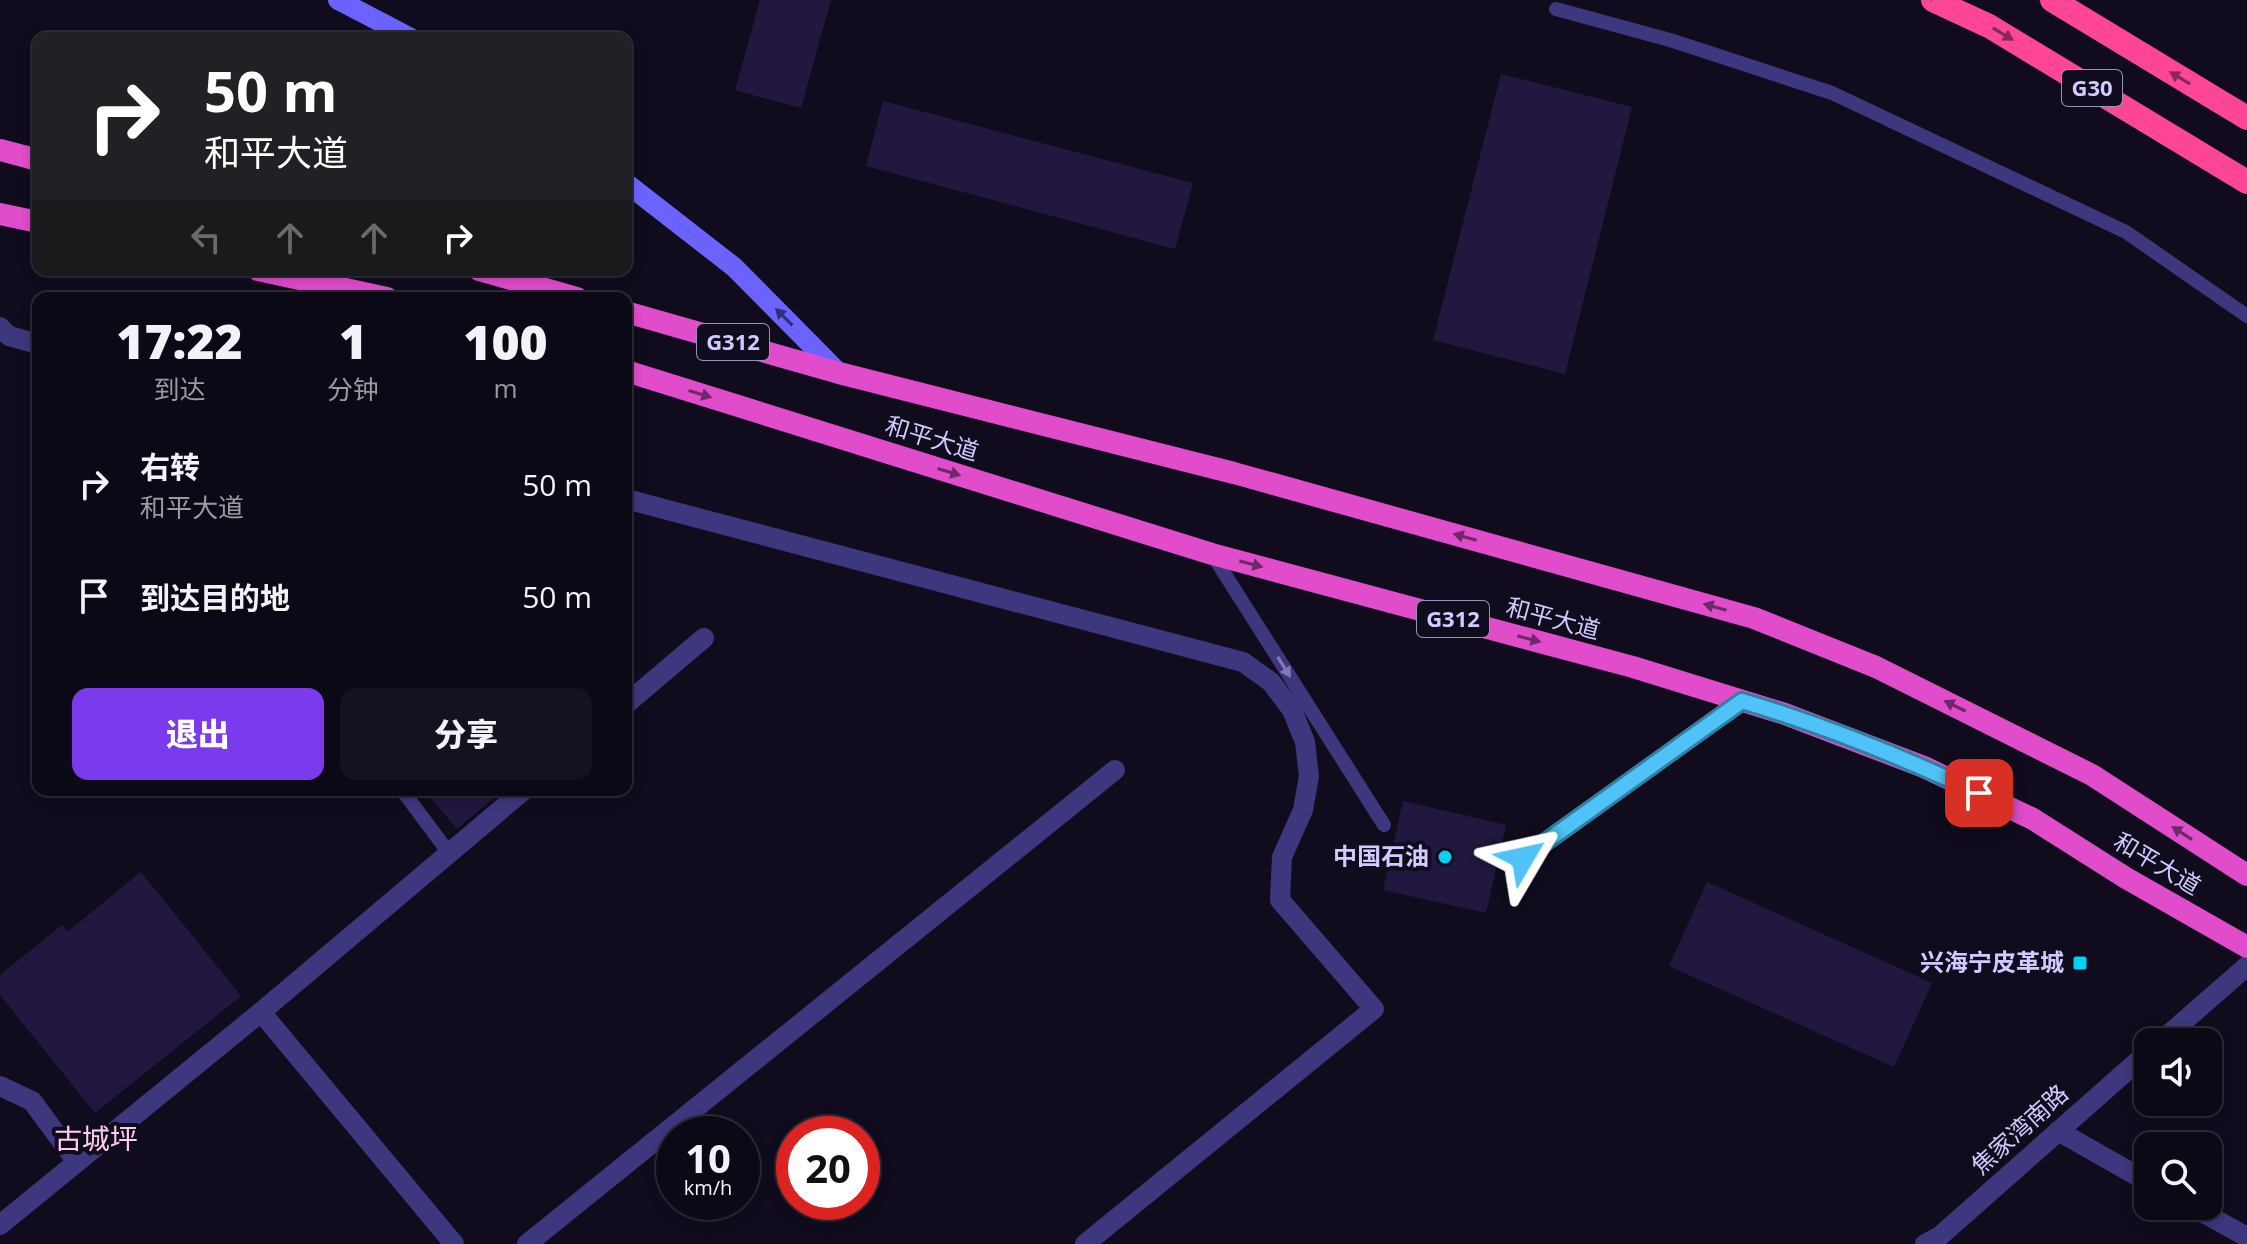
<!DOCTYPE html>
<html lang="zh">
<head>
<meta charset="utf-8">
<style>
  body { margin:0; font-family:"Open Sans","Noto Sans SC",sans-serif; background:#15121f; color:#f1f3f6; height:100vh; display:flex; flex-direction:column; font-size:30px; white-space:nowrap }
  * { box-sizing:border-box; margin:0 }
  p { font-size:26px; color:#9a9aa1 }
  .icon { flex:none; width:44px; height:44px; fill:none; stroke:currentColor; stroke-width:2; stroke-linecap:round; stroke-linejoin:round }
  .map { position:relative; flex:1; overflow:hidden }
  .side { position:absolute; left:32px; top:292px; width:600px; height:504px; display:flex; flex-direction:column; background:#0c0916; border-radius:16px; box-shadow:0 4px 12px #0003,0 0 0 2px #2c2a35 }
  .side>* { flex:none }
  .top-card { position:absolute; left:32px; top:32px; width:600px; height:244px; border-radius:16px; box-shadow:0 4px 12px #0003,0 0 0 2px #2c2a35; background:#202124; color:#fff; overflow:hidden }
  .tools { position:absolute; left:2134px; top:1028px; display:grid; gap:16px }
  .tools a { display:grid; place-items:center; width:88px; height:88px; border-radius:16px; background:#0c0916; box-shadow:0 4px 12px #0003,0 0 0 2px #2c2a35; font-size:40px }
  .speed { position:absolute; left:656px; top:1116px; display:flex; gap:16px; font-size:40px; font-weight:700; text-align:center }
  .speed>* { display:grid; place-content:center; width:104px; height:104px; border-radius:50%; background:#0c0916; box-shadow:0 4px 12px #0003,0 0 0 2px #2c2a35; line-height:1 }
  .speed small { font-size:20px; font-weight:400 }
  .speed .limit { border:12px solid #d22; background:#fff; color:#111 }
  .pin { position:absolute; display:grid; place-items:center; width:68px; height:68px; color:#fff; margin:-34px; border-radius:16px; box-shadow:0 4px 12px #0006 }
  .me { position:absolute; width:88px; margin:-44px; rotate:54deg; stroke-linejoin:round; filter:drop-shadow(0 0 6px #0008) }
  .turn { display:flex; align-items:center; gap:28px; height:168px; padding:0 40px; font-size:36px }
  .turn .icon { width:104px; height:104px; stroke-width:2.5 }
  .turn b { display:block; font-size:56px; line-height:68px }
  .lanes { display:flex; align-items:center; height:76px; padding:0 40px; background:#0003; justify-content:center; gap:40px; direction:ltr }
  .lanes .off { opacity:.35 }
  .eta { display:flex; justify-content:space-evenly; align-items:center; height:136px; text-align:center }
  .eta b { font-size:48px; font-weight:800; line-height:56px }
  .action { display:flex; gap:16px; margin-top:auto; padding:16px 40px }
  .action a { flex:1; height:92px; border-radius:16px; background:#7c3aed; color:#fff; font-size:32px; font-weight:800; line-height:92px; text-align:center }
  .action a+a { background:#15121f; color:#f1f3f6 }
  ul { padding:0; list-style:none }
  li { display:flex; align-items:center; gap:24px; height:112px; padding:0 40px }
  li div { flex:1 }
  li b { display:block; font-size:30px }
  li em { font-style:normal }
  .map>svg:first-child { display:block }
  .building { fill:#22183f }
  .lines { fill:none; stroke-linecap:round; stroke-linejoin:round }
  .service { stroke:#3d377d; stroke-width:14 }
  .minor { stroke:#3d377d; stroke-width:20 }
  .tertiary { stroke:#3d377d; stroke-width:20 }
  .secondary { stroke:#6c62fe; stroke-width:20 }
  .trunk { stroke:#e04cca; stroke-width:22 }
  .motorway { stroke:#fd4697; stroke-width:24 }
  .oneway { fill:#86295a }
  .oneway2 { fill:#352e78 }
  .oneway3 { fill:#6e296b }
  .oneway4 { fill:#8079b8 }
  .route-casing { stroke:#337fa1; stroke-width:20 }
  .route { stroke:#4fc3f7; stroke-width:14 }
  .poi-dot { fill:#02d1f2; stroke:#100c1e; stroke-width:3 }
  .labels { text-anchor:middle; stroke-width:8; stroke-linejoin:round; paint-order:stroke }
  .shield { fill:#100c1e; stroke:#9891bc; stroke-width:2 }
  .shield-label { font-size:22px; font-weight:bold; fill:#d2caff }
  .street-label { font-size:24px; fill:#d2caff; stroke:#100c1e }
  .poi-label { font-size:24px; font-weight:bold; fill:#d2caff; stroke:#100c1e; text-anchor:end }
  .quarter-label { font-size:28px; fill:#ffccea; stroke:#100c1e }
</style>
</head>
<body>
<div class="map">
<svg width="2247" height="1244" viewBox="0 0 2247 1244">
  <rect width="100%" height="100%" fill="#100c1e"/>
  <g class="building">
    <polygon points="760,0 831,0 801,108 735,90"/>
    <polygon points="1501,74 1632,107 1565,374 1433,340"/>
    <polygon points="883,101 1193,183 1175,249 866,166"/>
    <polygon points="424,790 503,790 457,829"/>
    <polygon points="1403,801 1506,825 1486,913 1383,890"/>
    <polygon points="141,872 241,996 95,1113 0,995 0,975 62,925 67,932"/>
    <polygon points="1707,882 1932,983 1894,1067 1669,966"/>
  </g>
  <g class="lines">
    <g class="service">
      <polyline points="1556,9 1670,40 1832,93 2126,232 2247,316"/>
      <polyline points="1212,554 1384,825"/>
      <polyline points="402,790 449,853"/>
      <polyline points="1523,858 1742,701"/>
    </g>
    <g class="minor">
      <polyline points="0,327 9,336 38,344"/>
      <polyline points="626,499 1243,662 1271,682 1292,710 1305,742 1309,776 1303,810 1282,857 1280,900 1374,1009 1085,1244"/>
      <polyline points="626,704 704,638"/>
      <polyline points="261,1012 454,1244"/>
      <polyline points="0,1086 32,1101 77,1162"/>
      <polyline points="0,1225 261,1012 524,790"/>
      <polyline points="527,1244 1115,770"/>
    </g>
    <g class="tertiary">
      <polyline points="2160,1042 2247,966"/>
      <polyline points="2058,1131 2148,1182"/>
      <polyline points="2191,1206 2247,1237"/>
      <polyline points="1925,1244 1940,1236 2148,1052"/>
    </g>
    <g class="secondary">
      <polyline points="338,0 411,38"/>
      <polyline points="626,183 734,267 839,373"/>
    </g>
    <g class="trunk">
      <polyline points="0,150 38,160"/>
      <polyline points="0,214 38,222"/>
      <polyline points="258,270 387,298"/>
      <polyline points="479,270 577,298"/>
      <polyline points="626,312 839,373 1234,473 1754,618 1876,667 2092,775 2247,875"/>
      <polyline points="626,371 1212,554 1633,667 1785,714 1924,767 2033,819 2126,878 2247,947"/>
    </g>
    <g class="motorway">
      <polyline points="1933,0 1989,26 2247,182"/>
      <polyline points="2052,0 2247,118"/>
    </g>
  </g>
  <defs><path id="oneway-solid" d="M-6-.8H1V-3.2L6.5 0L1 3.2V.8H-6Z" transform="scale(2)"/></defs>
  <g class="oneway">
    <use href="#oneway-solid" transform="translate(2003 34) rotate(31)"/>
    <use href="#oneway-solid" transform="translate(2180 78) rotate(-149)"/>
  </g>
  <use class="oneway2" href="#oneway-solid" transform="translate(784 317) rotate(-135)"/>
  <g class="oneway3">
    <use href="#oneway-solid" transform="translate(700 394) rotate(17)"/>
    <use href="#oneway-solid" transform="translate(949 472) rotate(17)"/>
    <use href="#oneway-solid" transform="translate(1465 537) rotate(-164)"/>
    <use href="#oneway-solid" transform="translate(1251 564) rotate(15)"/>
    <use href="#oneway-solid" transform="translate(1715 607) rotate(-164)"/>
    <use href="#oneway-solid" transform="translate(1529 639) rotate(15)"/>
    <use href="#oneway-solid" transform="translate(1955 706) rotate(-154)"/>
    <use href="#oneway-solid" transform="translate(2182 833) rotate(-147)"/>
  </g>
  <use class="oneway4" href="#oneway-solid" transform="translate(1284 667) rotate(58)"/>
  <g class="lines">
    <defs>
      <path id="route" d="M1523 858 1742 701C1823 725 1902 757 1979 793"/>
    </defs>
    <use href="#route" class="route-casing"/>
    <use href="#route" class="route"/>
  </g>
  <g class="poi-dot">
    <circle cx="1445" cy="857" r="8"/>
    <rect x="2072" y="955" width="16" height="16" rx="4"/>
  </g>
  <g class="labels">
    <g class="shield">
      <rect x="2062" y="70" width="60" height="36" rx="6"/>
      <rect x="697" y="324" width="72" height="36" rx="6"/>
      <rect x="1417" y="601" width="72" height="36" rx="6"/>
    </g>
    <g class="shield-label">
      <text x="2092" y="96">G30</text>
      <text x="733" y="350">G312</text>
      <text x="1453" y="627">G312</text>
    </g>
    <g class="street-label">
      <text transform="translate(932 439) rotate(17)" y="8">和平大道</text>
      <text transform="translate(1553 619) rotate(15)" y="8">和平大道</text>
      <text transform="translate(2157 864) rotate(31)" y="8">和平大道</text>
      <text transform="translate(2020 1130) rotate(-42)" y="8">焦家湾南路</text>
    </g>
    <g class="poi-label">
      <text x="1429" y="865">中国石油</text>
      <text x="2064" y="971">兴海宁皮革城</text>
    </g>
    <g class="quarter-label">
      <text x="96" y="1149">古城坪</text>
    </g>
  </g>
</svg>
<div class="tools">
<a><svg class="icon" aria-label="sound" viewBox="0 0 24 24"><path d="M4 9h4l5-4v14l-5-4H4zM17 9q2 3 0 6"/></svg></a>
<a><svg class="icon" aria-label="search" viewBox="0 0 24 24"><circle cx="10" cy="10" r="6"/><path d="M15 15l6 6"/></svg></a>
</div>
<div class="speed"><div>10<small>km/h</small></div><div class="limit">20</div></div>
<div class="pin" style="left:1979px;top:793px;background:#d93025"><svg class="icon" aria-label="arrive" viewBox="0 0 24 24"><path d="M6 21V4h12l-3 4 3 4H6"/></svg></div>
<svg class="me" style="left:1523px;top:858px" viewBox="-20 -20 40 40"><path d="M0-17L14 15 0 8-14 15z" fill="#4fc3f7" stroke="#fff" stroke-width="4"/></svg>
<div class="top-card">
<div class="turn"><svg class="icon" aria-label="right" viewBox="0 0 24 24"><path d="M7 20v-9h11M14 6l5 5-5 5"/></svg><div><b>50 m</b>和平大道</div></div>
<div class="lanes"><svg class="icon off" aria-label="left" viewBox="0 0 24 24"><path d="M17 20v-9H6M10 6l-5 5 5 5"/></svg><svg class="icon off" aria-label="ahead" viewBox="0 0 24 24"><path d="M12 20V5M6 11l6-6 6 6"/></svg><svg class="icon off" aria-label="ahead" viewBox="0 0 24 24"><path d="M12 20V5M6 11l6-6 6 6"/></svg><svg class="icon" aria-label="right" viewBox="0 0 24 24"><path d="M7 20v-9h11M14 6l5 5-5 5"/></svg></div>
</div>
<section class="side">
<div class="eta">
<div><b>17:22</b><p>到达</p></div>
<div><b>1</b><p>分钟</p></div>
<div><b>100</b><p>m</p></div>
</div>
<ul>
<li><svg class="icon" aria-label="right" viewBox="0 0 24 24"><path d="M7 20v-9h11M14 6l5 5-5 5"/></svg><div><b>右转</b><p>和平大道</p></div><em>50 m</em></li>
<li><svg class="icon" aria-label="arrive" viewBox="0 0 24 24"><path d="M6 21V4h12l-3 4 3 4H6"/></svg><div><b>到达目的地</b></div><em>50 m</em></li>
</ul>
<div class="action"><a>退出</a><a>分享</a></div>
</section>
</div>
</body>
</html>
